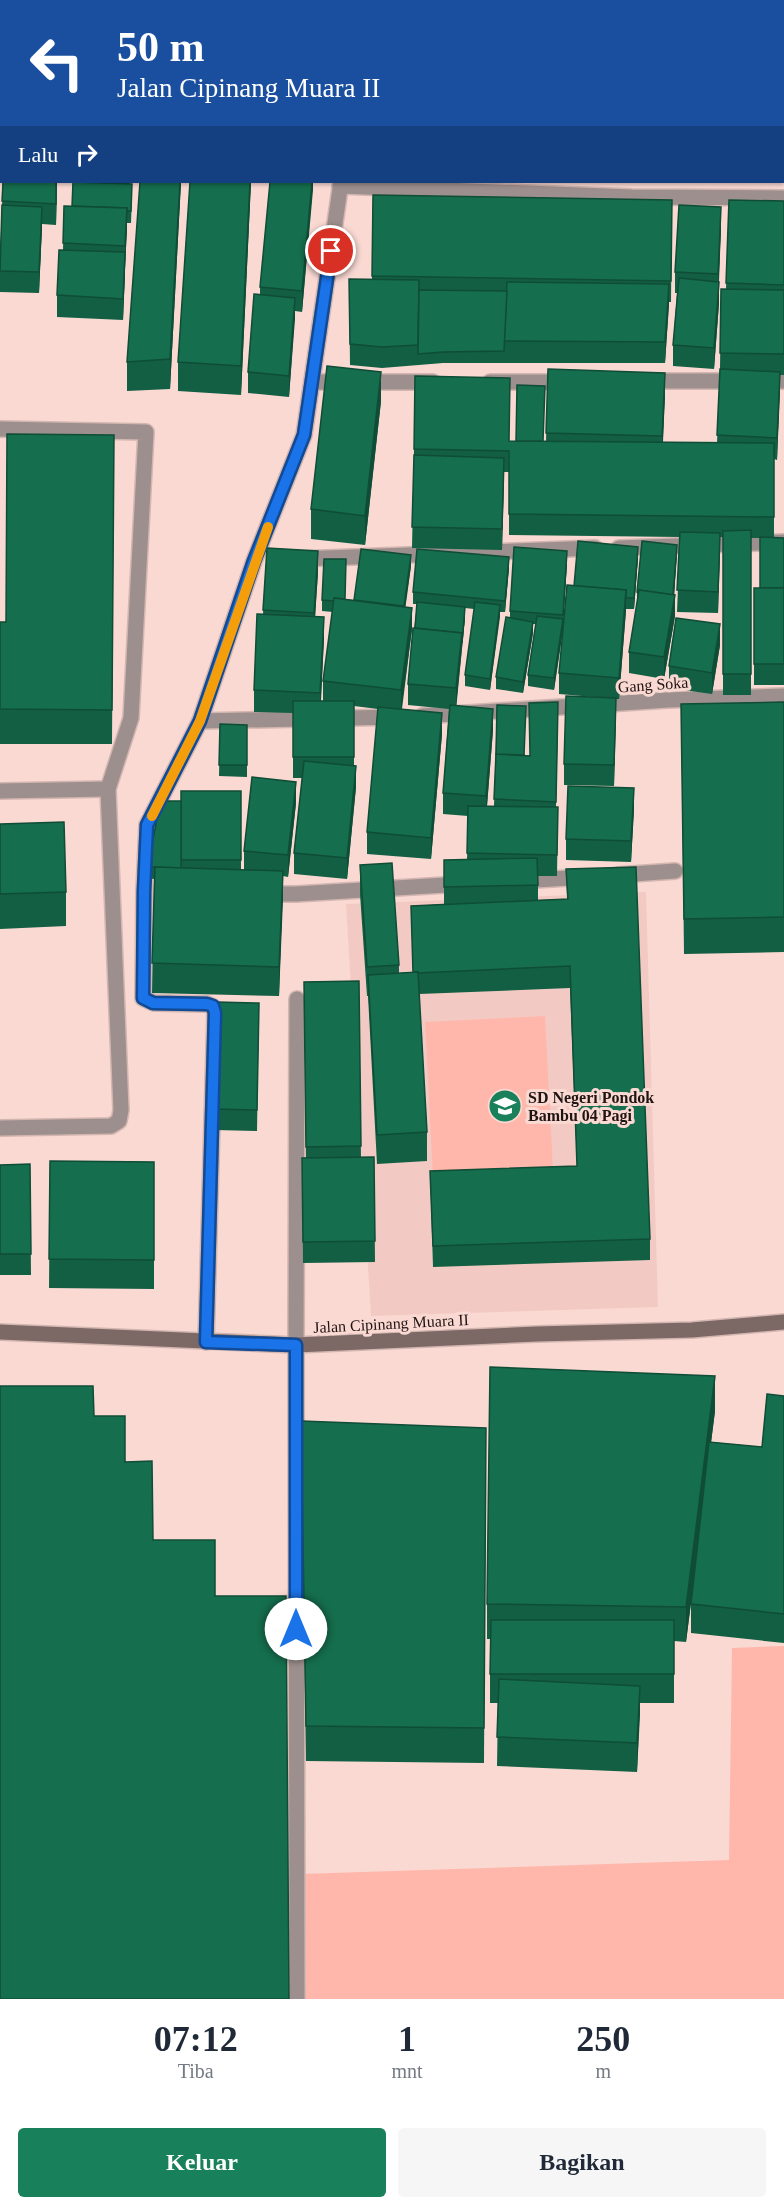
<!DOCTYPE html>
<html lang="id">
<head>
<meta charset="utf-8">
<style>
  body { margin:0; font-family:"Times New Roman",serif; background:#f6f6f7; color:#1f2937; height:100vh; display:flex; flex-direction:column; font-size:22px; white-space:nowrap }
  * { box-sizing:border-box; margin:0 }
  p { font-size:20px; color:#747a83 }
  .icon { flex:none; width:33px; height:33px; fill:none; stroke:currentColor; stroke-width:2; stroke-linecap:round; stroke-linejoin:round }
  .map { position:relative; height:1999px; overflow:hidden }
  .drawer { display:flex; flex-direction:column; background:#fff; flex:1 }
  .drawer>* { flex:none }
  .top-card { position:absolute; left:0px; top:0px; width:784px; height:183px; box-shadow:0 2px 4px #0004; background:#1a4fa0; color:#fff; overflow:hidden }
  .pin { position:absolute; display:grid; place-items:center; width:51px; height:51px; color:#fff; margin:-26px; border:3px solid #fff; border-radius:50%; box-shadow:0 2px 6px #0007 }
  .me { position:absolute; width:66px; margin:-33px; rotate:0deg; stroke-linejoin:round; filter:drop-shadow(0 0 4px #0008) }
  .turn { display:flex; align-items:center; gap:21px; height:126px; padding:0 18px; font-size:27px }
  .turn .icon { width:78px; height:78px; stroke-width:2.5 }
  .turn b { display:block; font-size:42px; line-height:51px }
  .then { display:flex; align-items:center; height:57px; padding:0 18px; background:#0003; gap:12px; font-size:22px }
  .eta { display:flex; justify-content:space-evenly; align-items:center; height:102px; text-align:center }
  .eta b { font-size:36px; font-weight:700; line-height:42px }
  .cta { display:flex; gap:12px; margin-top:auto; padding:12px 18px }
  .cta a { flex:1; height:69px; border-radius:6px; background:#18805b; color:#fff; font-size:24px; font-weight:700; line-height:69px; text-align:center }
  .cta a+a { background:#f6f6f7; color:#1f2937 }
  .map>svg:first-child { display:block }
  .built { fill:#f3cac3 }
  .green { fill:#ffb7ab }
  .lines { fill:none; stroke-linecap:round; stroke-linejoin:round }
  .lane-casing { stroke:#d3b6b0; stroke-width:18 }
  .street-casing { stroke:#d3b6b0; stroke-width:18 }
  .secondary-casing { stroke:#d3b6b0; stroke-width:18 }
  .lane { stroke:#9d8f8d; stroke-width:15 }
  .street { stroke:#9d8f8d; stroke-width:15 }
  .secondary { stroke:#7c6865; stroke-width:15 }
  .wall { fill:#125f43 }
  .shaded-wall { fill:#0f4d37 }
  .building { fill:#156e4e; stroke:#0f4d37; stroke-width:1.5 }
  .route-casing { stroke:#114b97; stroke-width:15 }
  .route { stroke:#1a73e8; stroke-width:10 }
  .slow { stroke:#f59e0b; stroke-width:10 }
  .labels { text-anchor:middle; stroke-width:6; stroke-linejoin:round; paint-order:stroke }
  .street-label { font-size:16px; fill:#1f1412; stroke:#fad9d3 }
  .poi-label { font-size:16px; font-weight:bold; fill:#1f1412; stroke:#fad9d3; text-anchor:start }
</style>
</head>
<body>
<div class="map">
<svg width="784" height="1999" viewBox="0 0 784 1999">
  <rect width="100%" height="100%" fill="#fad9d3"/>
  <polygon class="built" points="646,892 658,1307 371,1316 346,904"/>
  <g class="green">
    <polygon points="545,1016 553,1171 433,1177 425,1022"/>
    <polygon points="784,1646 784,1999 302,1999 300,1874 729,1860 732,1648"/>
  </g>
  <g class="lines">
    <defs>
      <polyline id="lane" points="296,1345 297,999"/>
      <g id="street">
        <polyline points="142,2 142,0"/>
        <polyline points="370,2 370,0"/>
        <polyline points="783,37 784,37"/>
        <polyline points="340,186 632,197 784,198"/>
        <polyline points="646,381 784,381"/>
        <polyline points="312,382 433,382"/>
        <polyline points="490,382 568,382"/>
        <polyline points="0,429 146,432 131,718 108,789 121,1110 119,1121 111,1126 0,1128"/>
        <polyline points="619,548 784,542"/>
        <polyline points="298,559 595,548"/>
        <polyline points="422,716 668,700 784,696"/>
        <polyline points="200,721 398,717"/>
        <polyline points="0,791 108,789"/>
        <polyline points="618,875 675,871"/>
        <polyline points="519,881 585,877"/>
        <polyline points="262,894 296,894 462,884"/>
        <polyline points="206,1342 215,1013 213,1007 207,1004 154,1003 143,998 144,891 147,825 200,721 254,561 304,435 341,182"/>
        <polyline points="296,1345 297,1999"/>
      </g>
      <polyline id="secondary" points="0,1332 296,1345 537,1334 692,1330 784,1322"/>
    </defs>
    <use href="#lane" class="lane-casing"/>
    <use href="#street" class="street-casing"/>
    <use href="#secondary" class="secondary-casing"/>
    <use href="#lane" class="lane"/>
    <use href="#street" class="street"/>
    <use href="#secondary" class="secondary"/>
  </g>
  <g class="wall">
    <polygon points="0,0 63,0 63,2 2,2 2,49 0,49"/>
    <rect x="187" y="0" width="73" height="2"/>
    <rect x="386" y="0" width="99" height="2"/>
    <polygon points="746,0 784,0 784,22 783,22 783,2 746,2"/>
    <polygon points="0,60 2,61 1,138 0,138"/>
    <polygon points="3,182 57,182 56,225 42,224 39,293 0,292 0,255"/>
    <polygon points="73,182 129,182 132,195 131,223 127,223 123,320 57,317 57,295 63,250 64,206 72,206"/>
    <polygon points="181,182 170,389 127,391 127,362"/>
    <polygon points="251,182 241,395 178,391 178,362"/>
    <polygon points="313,182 302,312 295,311 289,397 248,393 248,372 260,295 260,287"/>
    <polygon points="373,195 672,200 671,302 669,302 665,363 443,363 382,368 350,365 349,279 372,279"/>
    <polygon points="729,200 784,201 784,375 780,375 777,460 774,459 774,537 784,538 784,685 754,685 754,588 760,588 760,538 751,538 751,695 723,695 723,537 720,537 718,613 677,612 680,537 509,535 509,472 504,472 502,550 412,548 414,449 509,441 546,441 548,369 665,394 663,442 717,443 720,369 721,289 726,289"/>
    <polygon points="721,228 719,282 719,303 714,369 673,366 673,345 677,293 675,293 675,272"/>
    <polygon points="381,401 365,545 311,539 311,509"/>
    <polygon points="114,435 112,744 0,744 0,622 6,622"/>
    <polygon points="267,548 318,572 315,616 324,638 321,701 323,701 323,681 333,612 322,611 322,600 345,599 354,600 411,566 405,607 412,629 402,709 442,734 431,859 367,854 367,832 378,709 354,706 354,766 356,787 347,879 294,874 294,853 302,778 293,778 293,713 254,712 254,690 263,614"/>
    <polygon points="677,556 674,595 675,616 664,679 629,673 629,652 637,602 637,592"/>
    <polygon points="638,558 634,609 626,609 619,699 616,699 614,786 564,785 564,764 605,698 559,694 559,673 574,586"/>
    <polygon points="567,562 563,626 554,690 528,686 528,675 536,624 533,624 533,633 523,693 496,689 496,677 510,618 510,611"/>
    <polygon points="509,568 505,612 500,612 490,690 465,686 465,675 474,609 465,608 465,618 456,706 493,730 487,806 494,806 497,705 525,755 530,756 558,724 556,807 558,807 557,876 538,876 538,900 567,899 566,869 650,1239 650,1260 433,1267 430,1171 577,1166 570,988 419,994 427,1132 427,1161 377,1164 368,996 367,996 360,894 360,865 399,965 399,973 413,972 411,906 444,904 444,860 467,860 468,816 443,814 443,793 449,709 408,705 408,684 417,604 413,604 413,592"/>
    <polygon points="720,645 712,694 669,688 669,666"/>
    <polygon points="784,702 784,952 684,954 681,704"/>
    <polygon points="220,724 247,725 247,777 219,776"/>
    <polygon points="241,791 241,870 244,870 244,851 296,803 288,877 283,876 279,996 152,993 154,879 148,878 148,867 181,801"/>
    <polygon points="634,809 631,862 566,860 566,839"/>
    <polygon points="0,824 66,892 66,926 0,929"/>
    <polygon points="359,981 361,1157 374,1157 375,1262 303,1263 302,1158 306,1158 304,982"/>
    <polygon points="259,1003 257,1131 215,1130 215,1109"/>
    <polygon points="50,1161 154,1162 154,1289 49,1288"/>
    <polygon points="30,1164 31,1275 0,1275 0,1165"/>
    <polygon points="784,1396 784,1643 691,1633 691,1604 697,1557 686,1642 674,1641 674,1703 640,1703 637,1772 497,1766 498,1703 490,1703 490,1639 487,1639 487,1604 715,1411 711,1442 762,1447"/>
    <polygon points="301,1421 486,1428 484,1763 306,1761"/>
  </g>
  <g class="shaded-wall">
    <polygon points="2,95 2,116 1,138 1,117"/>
    <polygon points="56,182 57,182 56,225"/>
    <polygon points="180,182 181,182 170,389 170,359"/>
    <polygon points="250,182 251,182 241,395 241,366"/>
    <polygon points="312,182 313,182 313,190 302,312 302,291"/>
    <polygon points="42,207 42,228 39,293 39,272"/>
    <polygon points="721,207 721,228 718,295 718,274"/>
    <polygon points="127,208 127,229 125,267 125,246"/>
    <polygon points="125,252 125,274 123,320 123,299"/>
    <polygon points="719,282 719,303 714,369 714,348"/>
    <polygon points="669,284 669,305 665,363 665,342"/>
    <polygon points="295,298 295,319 289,397 289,376"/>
    <polygon points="381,372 381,401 365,545 365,516"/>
    <polygon points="780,372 780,393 777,460 777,438"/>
    <polygon points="665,373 665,394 662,458 662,436"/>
    <polygon points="504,458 504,479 502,550 502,529"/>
    <polygon points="720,533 720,555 718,613 718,592"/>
    <polygon points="677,545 674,599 675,595 675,616 664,679 664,657"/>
    <polygon points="638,547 638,558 634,609 634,598"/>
    <polygon points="318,551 318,572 314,634 314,613"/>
    <polygon points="567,551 567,562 563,626 563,615"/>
    <polygon points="411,555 411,566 404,618 404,606"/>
    <polygon points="509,557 509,568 505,612 505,601"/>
    <polygon points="626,590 626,611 619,699 619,678"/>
    <polygon points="500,605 500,617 490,690 490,679"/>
    <polygon points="465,607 465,618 456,710 456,688"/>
    <polygon points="412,608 412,629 401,711 401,690"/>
    <polygon points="324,617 324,638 320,714 320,693"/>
    <polygon points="563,619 563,631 554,690 554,678"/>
    <polygon points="533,622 533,633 523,693 523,682"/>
    <polygon points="720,624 720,645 712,694 712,673"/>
    <polygon points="616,698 616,719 614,786 614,765"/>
    <polygon points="493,709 493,730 486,818 486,796"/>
    <polygon points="442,713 442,734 431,859 431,838"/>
    <polygon points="356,766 356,787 347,879 347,858"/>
    <polygon points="296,782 296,803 288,877 288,855"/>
    <polygon points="634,788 634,809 631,862 631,841"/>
    <polygon points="283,871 283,900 279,996 279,967"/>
    <polygon points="715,1376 715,1411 686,1642 686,1607"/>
    <polygon points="640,1686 640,1715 637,1772 637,1743"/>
  </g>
  <g class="building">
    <polygon points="0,0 62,0 62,2 2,2 2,20 0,20"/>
    <rect x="202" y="0" width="57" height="2"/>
    <polygon points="269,0 308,0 328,1 269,2"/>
    <polygon points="498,0 548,0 548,2 519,2"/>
    <rect x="603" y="0" width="132" height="2"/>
    <polygon points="0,60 2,61 1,117 0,117"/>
    <polygon points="3,182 56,182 56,204 2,201"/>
    <polygon points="73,182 132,184 131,211 127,211 127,208 72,206"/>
    <polygon points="140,182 180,182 170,359 127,362"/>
    <polygon points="190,182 250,182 241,366 178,362"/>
    <polygon points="270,182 312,182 302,291 260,287"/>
    <polygon points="373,195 672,200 671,281 372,276"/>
    <polygon points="729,200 784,201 784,285 726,283"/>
    <polygon points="2,205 42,207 39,272 0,271"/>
    <polygon points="679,205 721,207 718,274 675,272"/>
    <polygon points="64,206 127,208 125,246 63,243"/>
    <polygon points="59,250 125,252 123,299 57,295"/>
    <polygon points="679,278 719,282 714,348 673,345"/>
    <polygon points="349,279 419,280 418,345 382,347 350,344"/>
    <polygon points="507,282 669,284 665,342 504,341"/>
    <polygon points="721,289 784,290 784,354 720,353"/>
    <polygon points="419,290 507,291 504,351 443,352 418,354"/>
    <polygon points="254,294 295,298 289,376 248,372"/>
    <polygon points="327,366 381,372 365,516 311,509"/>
    <polygon points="548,369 665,373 662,436 546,433"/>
    <polygon points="720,369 780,372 777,438 717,435"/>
    <polygon points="415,376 510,378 509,441 774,443 774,517 509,514 509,451 414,449"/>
    <polygon points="517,385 545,386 543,441 516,441"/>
    <polygon points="7,434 114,435 112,710 0,709 0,622 6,622"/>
    <polygon points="414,455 504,458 502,529 412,527"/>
    <polygon points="751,530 751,674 723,674 723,531"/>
    <polygon points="680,532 720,533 718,592 677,590"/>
    <polygon points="760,537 784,538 784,588 760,588"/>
    <polygon points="578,541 638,547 634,598 626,598 626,590 574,586"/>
    <polygon points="642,541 677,545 673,595 639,590 639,592 637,592"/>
    <polygon points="514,547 567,551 563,615 510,611"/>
    <polygon points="267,548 318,551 314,613 263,610"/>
    <polygon points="361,549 411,555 404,606 354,600"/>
    <polygon points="417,549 509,557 505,601 413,592"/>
    <polygon points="324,559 346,559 345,599 334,598 334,601 322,600"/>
    <polygon points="567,585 626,590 619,678 559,673"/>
    <rect x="754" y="588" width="30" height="76"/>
    <polygon points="639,590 675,595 664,657 629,652"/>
    <polygon points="334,598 412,608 401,690 323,681"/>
    <polygon points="417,602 465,607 462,643 462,633 415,628"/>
    <polygon points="475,602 500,605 490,679 465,675"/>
    <polygon points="257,614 324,617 320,693 254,690"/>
    <polygon points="537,616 563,619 554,678 528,675"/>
    <polygon points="506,617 533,622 523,682 496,677"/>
    <polygon points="676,618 720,624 712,673 669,666"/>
    <polygon points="413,628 462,633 456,688 408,684"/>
    <polygon points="566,696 616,698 614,765 564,764"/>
    <rect x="293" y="701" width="61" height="56"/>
    <polygon points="558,702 556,802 494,799 496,754 530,756 529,703"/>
    <polygon points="784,702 784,917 684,919 681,704"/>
    <polygon points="450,705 493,709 486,796 443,793"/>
    <polygon points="497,705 526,706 524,755 496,754"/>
    <polygon points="378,707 442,713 431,838 367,832"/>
    <polygon points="220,724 247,725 247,765 219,765"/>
    <polygon points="304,761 356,766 347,858 294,853"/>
    <polygon points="252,777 296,782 288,855 244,851"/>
    <polygon points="568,786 634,788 631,841 566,839"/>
    <rect x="181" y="791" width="60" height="69"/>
    <polygon points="160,801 181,801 181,868 148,867"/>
    <polygon points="468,806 558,807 557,855 467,853"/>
    <polygon points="64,822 66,892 0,894 0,824"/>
    <polygon points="537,858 538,885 444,887 444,860"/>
    <polygon points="392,863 399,965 367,967 360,865"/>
    <polygon points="155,867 283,871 279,967 152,963"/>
    <polygon points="636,867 650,1239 433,1246 430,1171 577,1166 570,966 418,973 418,972 413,972 411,906 568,899 566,869"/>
    <polygon points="418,972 427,1132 377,1135 368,975"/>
    <polygon points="359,981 361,1146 306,1147 304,982"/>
    <polygon points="216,1002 259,1003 257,1110 215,1109"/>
    <polygon points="374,1157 375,1241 303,1242 302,1158"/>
    <polygon points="50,1161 154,1162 154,1260 49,1259"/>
    <polygon points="30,1164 31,1254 0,1254 0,1165"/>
    <polygon points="490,1367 715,1376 686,1607 487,1604"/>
    <polygon points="0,1386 93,1386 94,1416 125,1416 125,1462 152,1461 153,1540 215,1540 215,1596 286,1596 289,1999 0,1999"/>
    <polygon points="767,1394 784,1396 784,1614 691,1604 709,1442 762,1447"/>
    <polygon points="301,1421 486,1428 484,1728 306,1726"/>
    <polygon points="491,1620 674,1620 674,1674 490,1674"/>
    <polygon points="499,1679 640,1686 637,1743 497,1737"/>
  </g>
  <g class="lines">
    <defs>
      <polyline id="route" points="296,1629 296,1345 206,1342 215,1013 213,1006 207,1004 153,1003 143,998 144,891 147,825 200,721 254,561 304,435 331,251"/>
    </defs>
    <use href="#route" class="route-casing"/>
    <use href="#route" class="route"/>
    <polyline class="slow" points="152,816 200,721 268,527"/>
  </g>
  <defs>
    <symbol id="school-disc" viewBox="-11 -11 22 22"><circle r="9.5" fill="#18805b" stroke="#fad9d3"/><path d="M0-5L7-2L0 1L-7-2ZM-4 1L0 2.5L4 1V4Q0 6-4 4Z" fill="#fff"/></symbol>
  </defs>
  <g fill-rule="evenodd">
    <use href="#school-disc" x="486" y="1087" width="38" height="38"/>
  </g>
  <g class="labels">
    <g class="street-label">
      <text transform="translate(653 684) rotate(-4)" y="6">Gang Soka</text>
      <text transform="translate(391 1323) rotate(-3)" y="6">Jalan Cipinang Muara II</text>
    </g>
    <g class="poi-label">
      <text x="528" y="1103">SD Negeri Pondok<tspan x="528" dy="18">Bambu 04 Pagi</tspan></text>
    </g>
  </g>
</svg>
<div class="pin" style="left:331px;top:251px;background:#d93025"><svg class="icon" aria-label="arrive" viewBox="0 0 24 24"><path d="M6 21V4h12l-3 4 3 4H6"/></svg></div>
<svg class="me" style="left:296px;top:1629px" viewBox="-20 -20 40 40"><circle r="19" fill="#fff"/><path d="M0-13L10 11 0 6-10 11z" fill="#1a73e8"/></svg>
<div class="top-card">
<div class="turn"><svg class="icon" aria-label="left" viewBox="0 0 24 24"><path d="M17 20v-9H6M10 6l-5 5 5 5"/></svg><div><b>50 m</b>Jalan Cipinang Muara II</div></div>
<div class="then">Lalu<svg class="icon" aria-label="right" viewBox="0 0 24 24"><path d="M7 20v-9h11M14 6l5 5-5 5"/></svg></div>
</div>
</div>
<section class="drawer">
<div class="eta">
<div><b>07:12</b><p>Tiba</p></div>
<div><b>1</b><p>mnt</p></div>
<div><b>250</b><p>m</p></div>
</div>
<div class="cta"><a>Keluar</a><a>Bagikan</a></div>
</section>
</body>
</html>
